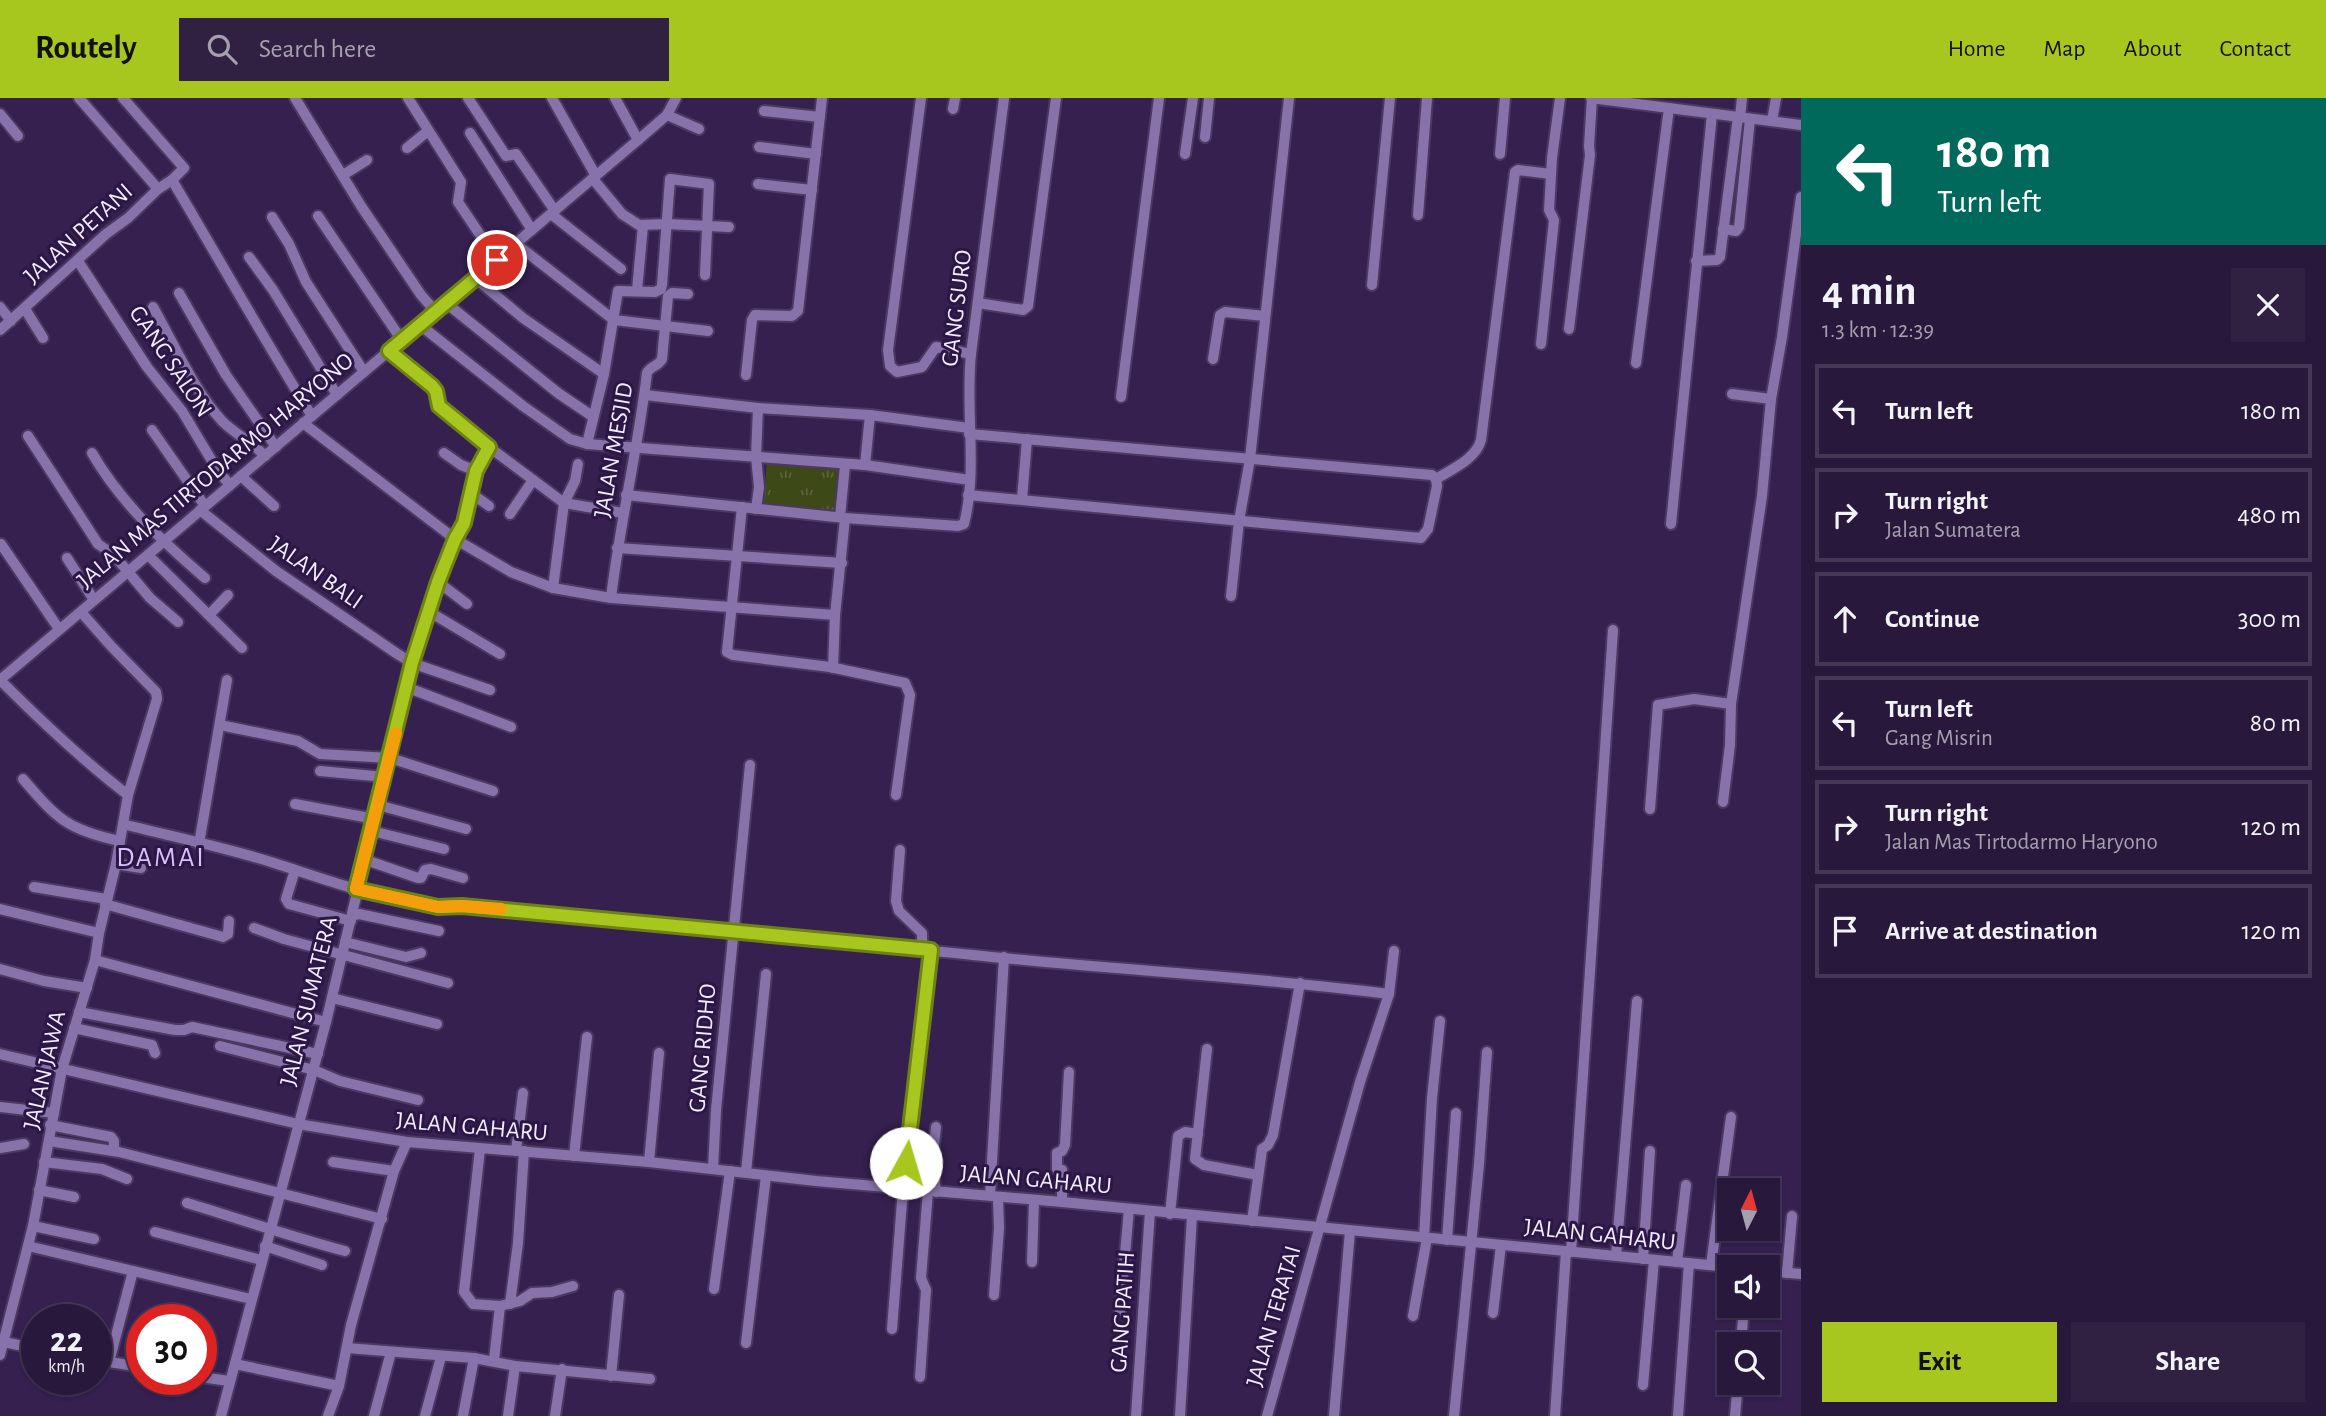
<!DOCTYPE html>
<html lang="en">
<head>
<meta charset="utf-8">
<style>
  body { margin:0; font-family:"Alegreya Sans",sans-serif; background:#302143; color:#f1f3f6; height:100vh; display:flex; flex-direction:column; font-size:26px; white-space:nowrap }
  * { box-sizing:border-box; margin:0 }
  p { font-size:23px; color:#a5a0af }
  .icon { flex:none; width:38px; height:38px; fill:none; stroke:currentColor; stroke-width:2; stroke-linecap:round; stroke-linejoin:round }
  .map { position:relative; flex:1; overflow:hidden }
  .drawer { display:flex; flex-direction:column; background:#28183c; width:525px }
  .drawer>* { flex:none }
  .guide { background:#00695c; color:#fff; overflow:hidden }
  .needle { width:46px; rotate:6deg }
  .fabs { position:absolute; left:1717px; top:1080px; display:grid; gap:14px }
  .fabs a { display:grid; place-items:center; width:63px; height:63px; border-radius:0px; background:#28183c; box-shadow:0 2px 5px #0004,0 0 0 2px #443756; font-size:35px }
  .speed { position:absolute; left:21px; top:1206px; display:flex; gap:14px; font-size:35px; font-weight:700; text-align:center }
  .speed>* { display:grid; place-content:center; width:91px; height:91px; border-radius:50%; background:#28183c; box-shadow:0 2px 5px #0004,0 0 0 2px #443756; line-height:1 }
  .speed small { font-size:18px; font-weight:400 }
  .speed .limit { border:10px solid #d22; background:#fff; color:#111 }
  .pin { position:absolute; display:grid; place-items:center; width:60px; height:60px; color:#fff; margin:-30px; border:4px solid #fff; border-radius:50%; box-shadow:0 2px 7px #0007 }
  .me { position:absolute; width:77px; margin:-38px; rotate:6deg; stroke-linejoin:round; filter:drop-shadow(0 0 5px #0008) }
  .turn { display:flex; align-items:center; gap:24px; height:147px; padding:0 21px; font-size:32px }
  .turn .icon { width:91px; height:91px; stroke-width:2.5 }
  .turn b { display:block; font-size:49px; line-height:60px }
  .round { display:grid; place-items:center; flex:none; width:74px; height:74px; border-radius:0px; background:#302143 }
  .summary { display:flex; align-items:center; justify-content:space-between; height:119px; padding:0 21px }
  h1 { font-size:42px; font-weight:700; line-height:52px }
  .action { display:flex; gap:14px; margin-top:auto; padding:14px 21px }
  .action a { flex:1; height:80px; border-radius:0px; background:#a7c71e; color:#111; font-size:28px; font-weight:700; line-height:80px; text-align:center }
  .action a+a { background:#302143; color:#f1f3f6 }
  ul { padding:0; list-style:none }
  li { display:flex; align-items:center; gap:21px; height:94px; margin:0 14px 10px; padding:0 7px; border:4px solid #443756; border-radius:0px }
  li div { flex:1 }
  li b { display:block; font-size:26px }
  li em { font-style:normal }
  header { display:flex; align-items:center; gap:42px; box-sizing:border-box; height:98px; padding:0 35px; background:#a7c71e; color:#111 }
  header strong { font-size:33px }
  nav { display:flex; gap:38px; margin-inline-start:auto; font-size:24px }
  .search { width:490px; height:63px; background:#302143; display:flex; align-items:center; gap:18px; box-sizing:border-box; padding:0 24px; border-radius:0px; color:#a5a0af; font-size:26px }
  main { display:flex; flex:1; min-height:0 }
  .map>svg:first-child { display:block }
  .park { fill:url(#park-tufts) }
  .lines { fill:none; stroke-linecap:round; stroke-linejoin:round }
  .minor-casing { stroke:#4c3961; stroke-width:14 }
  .minor { stroke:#8773aa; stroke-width:10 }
  .route-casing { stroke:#6d8114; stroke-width:18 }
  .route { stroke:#a7c71e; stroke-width:12 }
  .slow { stroke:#f59e0b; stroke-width:12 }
  .labels { text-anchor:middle; stroke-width:6; stroke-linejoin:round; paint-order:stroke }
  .street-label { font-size:24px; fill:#f2ecfe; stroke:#2b1645 }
  .quarter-label { font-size:28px; letter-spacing:2px; fill:#d6c1fd; stroke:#2b1645 }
</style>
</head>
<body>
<header>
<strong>Routely</strong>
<div class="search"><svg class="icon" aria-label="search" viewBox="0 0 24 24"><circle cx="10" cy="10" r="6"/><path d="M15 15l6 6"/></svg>Search here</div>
<nav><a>Home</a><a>Map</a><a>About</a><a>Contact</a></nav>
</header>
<main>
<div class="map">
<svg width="1801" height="1318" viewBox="0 0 1801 1318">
  <defs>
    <pattern id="park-tufts" width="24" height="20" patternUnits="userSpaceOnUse" patternTransform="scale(1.75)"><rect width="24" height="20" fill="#3d4917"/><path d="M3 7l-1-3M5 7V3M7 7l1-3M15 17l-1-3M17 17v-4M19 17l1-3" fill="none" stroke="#5a633a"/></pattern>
  </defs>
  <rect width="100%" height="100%" fill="#352050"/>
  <polygon class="park" points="767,363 841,370 837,417 763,411"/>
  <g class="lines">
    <defs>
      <g id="minor">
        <polyline points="79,0 158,91"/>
        <polyline points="295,0 361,108 421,197 436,214"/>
        <polyline points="408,0 461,84 458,104 497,162"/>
        <polyline points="468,0 506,58 516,56 555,113"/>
        <polyline points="552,0 596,78"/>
        <polyline points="615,0 638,42"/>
        <polyline points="921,0 888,252 890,268 897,274 922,269 936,249 971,256"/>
        <polyline points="1591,0 1801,27"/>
        <polyline points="953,11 955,0"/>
        <polyline points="764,13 820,19"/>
        <polyline points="0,16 18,38"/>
        <polyline points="667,17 699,31"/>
        <polyline points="1740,19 1742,0"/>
        <polyline points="1772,23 1776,0"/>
        <polyline points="470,35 532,132"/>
        <polyline points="1205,39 1209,0"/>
        <polyline points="759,49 816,56"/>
        <polyline points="407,50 428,33"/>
        <polyline points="1185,56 1193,0"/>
        <polyline points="1500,56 1505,0"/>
        <polyline points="343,77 367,62"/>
        <polyline points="593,81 622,116 639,127 667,126 729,129"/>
        <path d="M172 82C219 161 263 240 312 318"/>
        <polyline points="758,86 812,92"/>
        <polyline points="551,116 621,171"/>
        <polyline points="1418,117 1427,0"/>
        <polyline points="318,118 401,241"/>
        <polyline points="272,119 289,146 306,184 364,274"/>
        <polyline points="1723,131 1736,133 1739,129 1750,21"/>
        <polyline points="516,146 614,222 708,233"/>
        <polyline points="249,159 273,192 337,297"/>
        <polyline points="78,163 147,269 182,313 218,373 230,387"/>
        <polyline points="1696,163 1717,162 1720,159 1738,19"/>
        <polyline points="705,177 709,86 670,81 662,187 661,191 655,194 618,193 604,276 587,346 865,367 970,382"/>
        <polyline points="475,180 523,220 604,276"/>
        <polyline points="1372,187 1390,0"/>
        <polyline points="637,192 643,128"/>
        <polyline points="179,195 226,277 276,349"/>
        <polyline points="446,205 558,295 592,318"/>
        <polyline points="978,205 1023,212 1028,208 1056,0"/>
        <polyline points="0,209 11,223"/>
        <path d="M153 209C174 246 193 291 222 323 235 336 252 344 265 358"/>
        <polyline points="25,211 43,240"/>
        <polyline points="420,227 523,308 570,341 587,346"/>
        <polyline points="1569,231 1590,57 1589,48 1592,0"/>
        <polyline points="0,232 106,136 128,120 158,91 172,82 184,70 123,0"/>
        <polyline points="1541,246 1554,122 1549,112 1552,60 1560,0"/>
        <polyline points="389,253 431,288 436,294 438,308 457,325 564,405 623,415"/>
        <polyline points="1213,261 1220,217 1225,214 1265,218"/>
        <polyline points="1636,265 1669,10"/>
        <polyline points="746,277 752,222 755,217 792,218 798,213 822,0"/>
        <polyline points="1732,296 1771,301"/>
        <polyline points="645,297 758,310 870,317 969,330"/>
        <polyline points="1121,299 1159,0"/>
        <polyline points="303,325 455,441 511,474 553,490 611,500 835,517"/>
        <polyline points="152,332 205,408"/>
        <polyline points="28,338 98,446 114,457 150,500 178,524"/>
        <path d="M92 355C121 405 162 443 205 480"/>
        <polyline points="444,355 461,367 476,373"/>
        <polyline points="865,367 870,317"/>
        <polyline points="241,378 274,408"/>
        <path d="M1436 381C1452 371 1476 361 1481 342L1515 74 1518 72 1551 76"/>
        <polyline points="471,395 489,408"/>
        <path d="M626 397 845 420 958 428 964 426C978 371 965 312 971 256L1004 0"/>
        <polyline points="968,397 1421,440 1428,431 1437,388 1436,381 1432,377 969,336"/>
        <polyline points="1022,401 1027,341"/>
        <polyline points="742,409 727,554 733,557 830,569 905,585 910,597 896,697"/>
        <polyline points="756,411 759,389 756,359 758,310"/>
        <polyline points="200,412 276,473 396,555 412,565 490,592"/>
        <polyline points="510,416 533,382"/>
        <polyline points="840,419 845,367"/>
        <polyline points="1671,426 1712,16"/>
        <polyline points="1,446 59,531"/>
        <polyline points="617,450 842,465"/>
        <polyline points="148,457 242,550"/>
        <polyline points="67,460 94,502"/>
        <polyline points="438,484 467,506"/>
        <polyline points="553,490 564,405 575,383 578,366"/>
        <polyline points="1231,498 1239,423 1250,361 1289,0"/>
        <path d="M611 500C620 424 638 351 647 275 650 268 659 268 662 261L668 198 672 195 688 196"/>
        <polyline points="428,513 500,556"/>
        <polyline points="81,514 111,548 156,594 157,601 128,697"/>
        <polyline points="209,517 228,497"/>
        <polyline points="833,570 835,517 845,420"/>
        <polyline points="0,582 638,42 667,17 676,0"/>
        <path d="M0 582C41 623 82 662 128 697L116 766 99 835 95 862 62 971 33 1128 0 1257"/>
        <polyline points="406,589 511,629"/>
        <polyline points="220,627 298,643 320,656 390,660 493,693"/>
        <polyline points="320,673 385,679"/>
        <path d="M23 681C57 721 68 732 120 743"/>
        <polyline points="1723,704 1730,647 1731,606 1762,398 1771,301 1782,239 1801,99"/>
        <polyline points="295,706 375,721"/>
        <polyline points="378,707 466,731"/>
        <polyline points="1650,711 1658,607 1694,601 1731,606"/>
        <path d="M123 726C173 739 225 749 274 765 331 783 402 811 462 808 632 822 803 840 973 857 1111 872 1251 878 1389 896"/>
        <polyline points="372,733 444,751"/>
        <polyline points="199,746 227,582"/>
        <polyline points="900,752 896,803 899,813 922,835 922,851"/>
        <polyline points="363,761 418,780 421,780 425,772 431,771 463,780"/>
        <polyline points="116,766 141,770"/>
        <polyline points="295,772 286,801 289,806 351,823"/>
        <polyline points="34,789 106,801"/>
        <polyline points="105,806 223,839 228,836 229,823"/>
        <polyline points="0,811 99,835"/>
        <polyline points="352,818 359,816 439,833"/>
        <polyline points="254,830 284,841 448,885"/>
        <polyline points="345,844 406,859 421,855"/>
        <polyline points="95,862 326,924"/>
        <polyline points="0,871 44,883 87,890"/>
        <polyline points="332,900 437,926"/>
        <polyline points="79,914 175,932 184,932 192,929 318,956"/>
        <polyline points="74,930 152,947 155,955"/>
        <polyline points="220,948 314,972 340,983 418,1002"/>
        <polyline points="1207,951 1195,1061 1204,1067 1258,1077"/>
        <polyline points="0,956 298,1026 407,1044 649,1064 816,1083 1062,1104 1729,1169"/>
        <polyline points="0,1009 54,1015"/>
        <polyline points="50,1027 111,1039 114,1043 114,1053"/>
        <polyline points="49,1043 119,1054 382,1121"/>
        <polyline points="0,1050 24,1046"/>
        <polyline points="480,1051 464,1194 473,1206 500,1208"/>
        <polyline points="516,1053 523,995"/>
        <polyline points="574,1058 587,939"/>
        <polyline points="44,1064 102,1071 127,1081"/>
        <polyline points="333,1064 394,1073"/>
        <polyline points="649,1064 659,955"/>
        <polyline points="713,1071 716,1012 750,667"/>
        <polyline points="746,1074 766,876"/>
        <polyline points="39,1092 74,1099"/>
        <polyline points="936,1094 932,1064 936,1029"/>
        <polyline points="990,1097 1004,859"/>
        <polyline points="1062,1104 1062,1072 1057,1071 1057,1055 1062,1053 1065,1047 1069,974"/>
        <path d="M187 1105C240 1121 292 1139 345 1153"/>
        <polyline points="1170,1116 1178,1038 1185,1034 1198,1036"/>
        <polyline points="1252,1123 1261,1059 1262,1051 1268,1047 1273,1037 1300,885"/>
        <polyline points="33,1128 94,1141"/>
        <polyline points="155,1134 261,1162"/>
        <polyline points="1424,1140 1432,1000 1440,923"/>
        <polyline points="1447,1142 1456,1015"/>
        <polyline points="28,1148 251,1201"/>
        <polyline points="265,1148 322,1167"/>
        <polyline points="1571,1154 1613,532"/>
        <polyline points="1616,1158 1637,903"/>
        <polyline points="1643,1161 1650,1053"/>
        <polyline points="1032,1164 1034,1103"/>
        <polyline points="1677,1164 1686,1087"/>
        <polyline points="1711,1167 1731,1019"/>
        <polyline points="1768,1173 1801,1176"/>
        <polyline points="1787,1175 1792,1118"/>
        <polyline points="714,1191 730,1073"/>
        <polyline points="994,1197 999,1130 998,1100"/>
        <polyline points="510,1206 518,1145 524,1053"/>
        <polyline points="1120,1213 1129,1111"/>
        <polyline points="1493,1215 1501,1147"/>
        <polyline points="1413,1218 1427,1140"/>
        <polyline points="892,1231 903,1091 931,852"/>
        <polyline points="4,1244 37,1251"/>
        <polyline points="746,1245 766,1078"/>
        <polyline points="1741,1246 1744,1208"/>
        <polyline points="347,1250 474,1260 515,1268 650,1281"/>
        <polyline points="96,1262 142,1269"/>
        <polyline points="494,1262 500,1208 520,1203 532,1195 552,1194 573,1188"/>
        <polyline points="109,1264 133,1173"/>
        <polyline points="235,1266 339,1288 351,1227 394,1073 407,1044"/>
        <polyline points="611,1278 619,1197"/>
        <polyline points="201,1279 229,1283"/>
        <polyline points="920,1279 926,1192 921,1180 928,1093"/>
        <polyline points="1643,1287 1654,1162"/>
        <polyline points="221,1318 326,924 412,565 438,484 455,441 465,425 476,373 489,349"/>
        <polyline points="328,1318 339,1288"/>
        <polyline points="374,1318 391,1254"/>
        <polyline points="425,1318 441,1259"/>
        <polyline points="463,1318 474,1260"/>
        <polyline points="508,1318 515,1268"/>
        <polyline points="555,1318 562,1271"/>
        <polyline points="1136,1318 1150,1113"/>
        <polyline points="1180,1318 1192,1118"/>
        <polyline points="1267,1318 1360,984 1389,896 1394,853"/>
        <polyline points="1334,1318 1350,1133"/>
        <polyline points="1454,1318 1479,1066 1487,954"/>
        <polyline points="1555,1318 1566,1153"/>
        <polyline points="1678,1318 1689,1165"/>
        <polyline points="1735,1318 1738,1284"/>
      </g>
    </defs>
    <use href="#minor" class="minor-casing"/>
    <use href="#minor" class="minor"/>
  </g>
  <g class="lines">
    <defs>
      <polyline id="route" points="497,162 389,253 432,288 436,293 439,308 489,349 476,373 464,425 455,441 438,484 412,565 356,791 438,809 462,808 931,852 906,1065"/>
    </defs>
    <use href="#route" class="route-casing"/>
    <use href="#route" class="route"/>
    <polyline class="slow" points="396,635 356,791 438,809 462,808 501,811"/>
  </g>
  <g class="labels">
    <g class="street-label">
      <text transform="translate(78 135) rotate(-42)" y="8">JALAN PETANI</text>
      <text transform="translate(956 210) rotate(-83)" y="8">GANG SURO</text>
      <text transform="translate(171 263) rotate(56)" y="8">GANG SALON</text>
      <text transform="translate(613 352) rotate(-80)" y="8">JALAN MESJID</text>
      <text transform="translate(215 372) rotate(-40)" y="8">JALAN MAS TIRTODARMO HARYONO</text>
      <text transform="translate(316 474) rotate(35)" y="8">JALAN BALI</text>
      <text transform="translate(308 903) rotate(-76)" y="8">JALAN SUMATERA</text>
      <text transform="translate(702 950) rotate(-85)" y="8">GANG RIDHO</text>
      <text transform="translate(44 972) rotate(-77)" y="8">JALAN JAWA</text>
      <text transform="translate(472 1028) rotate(5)" y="8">JALAN GAHARU</text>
      <text transform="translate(1036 1081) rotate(5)" y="8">JALAN GAHARU</text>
      <text transform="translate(1600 1136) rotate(6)" y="8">JALAN GAHARU</text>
      <text transform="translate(1122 1214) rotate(-86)" y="8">GANG PATIH</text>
      <text transform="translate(1273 1218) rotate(-74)" y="8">JALAN TERATAI</text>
    </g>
    <g class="quarter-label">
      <text x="161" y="768">DAMAI</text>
    </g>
  </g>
</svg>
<div class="fabs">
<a><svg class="needle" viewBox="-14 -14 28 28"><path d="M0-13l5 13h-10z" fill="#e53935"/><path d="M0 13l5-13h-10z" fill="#a5a0af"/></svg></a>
<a><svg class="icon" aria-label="sound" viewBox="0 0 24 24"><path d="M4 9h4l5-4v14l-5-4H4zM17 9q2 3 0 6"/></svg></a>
<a><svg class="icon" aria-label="search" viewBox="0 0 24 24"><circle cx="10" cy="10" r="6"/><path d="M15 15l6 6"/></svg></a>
</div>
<div class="speed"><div>22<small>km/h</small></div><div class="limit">30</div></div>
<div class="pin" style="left:497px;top:162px;background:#d93025"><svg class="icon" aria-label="arrive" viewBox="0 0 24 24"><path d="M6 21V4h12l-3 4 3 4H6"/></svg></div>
<svg class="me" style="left:906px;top:1065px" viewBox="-20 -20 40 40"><circle r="19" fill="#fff"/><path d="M0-13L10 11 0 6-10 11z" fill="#a7c71e"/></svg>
</div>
<section class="drawer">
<div class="guide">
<div class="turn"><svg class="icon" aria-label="left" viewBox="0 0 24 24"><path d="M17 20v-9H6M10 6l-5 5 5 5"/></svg><div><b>180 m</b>Turn left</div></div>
</div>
<div class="summary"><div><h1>4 min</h1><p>1.3 km · 12:39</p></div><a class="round"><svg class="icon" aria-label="close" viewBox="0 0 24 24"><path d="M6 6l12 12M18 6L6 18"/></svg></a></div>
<ul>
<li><svg class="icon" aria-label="left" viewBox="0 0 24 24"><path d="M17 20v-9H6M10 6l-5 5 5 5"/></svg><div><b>Turn left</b></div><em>180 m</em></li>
<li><svg class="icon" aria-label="right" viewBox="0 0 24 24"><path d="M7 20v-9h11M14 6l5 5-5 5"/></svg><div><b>Turn right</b><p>Jalan Sumatera</p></div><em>480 m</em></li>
<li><svg class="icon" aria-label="ahead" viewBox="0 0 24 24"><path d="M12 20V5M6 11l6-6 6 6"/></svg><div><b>Continue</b></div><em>300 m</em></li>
<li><svg class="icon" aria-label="left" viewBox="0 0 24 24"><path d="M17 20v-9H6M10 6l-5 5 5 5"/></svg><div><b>Turn left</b><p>Gang Misrin</p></div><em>80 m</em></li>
<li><svg class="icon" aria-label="right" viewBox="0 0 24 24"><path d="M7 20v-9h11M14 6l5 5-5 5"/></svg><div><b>Turn right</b><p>Jalan Mas Tirtodarmo Haryono</p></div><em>120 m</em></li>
<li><svg class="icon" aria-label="arrive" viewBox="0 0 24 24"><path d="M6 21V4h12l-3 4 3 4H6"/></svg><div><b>Arrive at destination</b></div><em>120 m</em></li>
</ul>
<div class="action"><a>Exit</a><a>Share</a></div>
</section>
</main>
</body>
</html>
